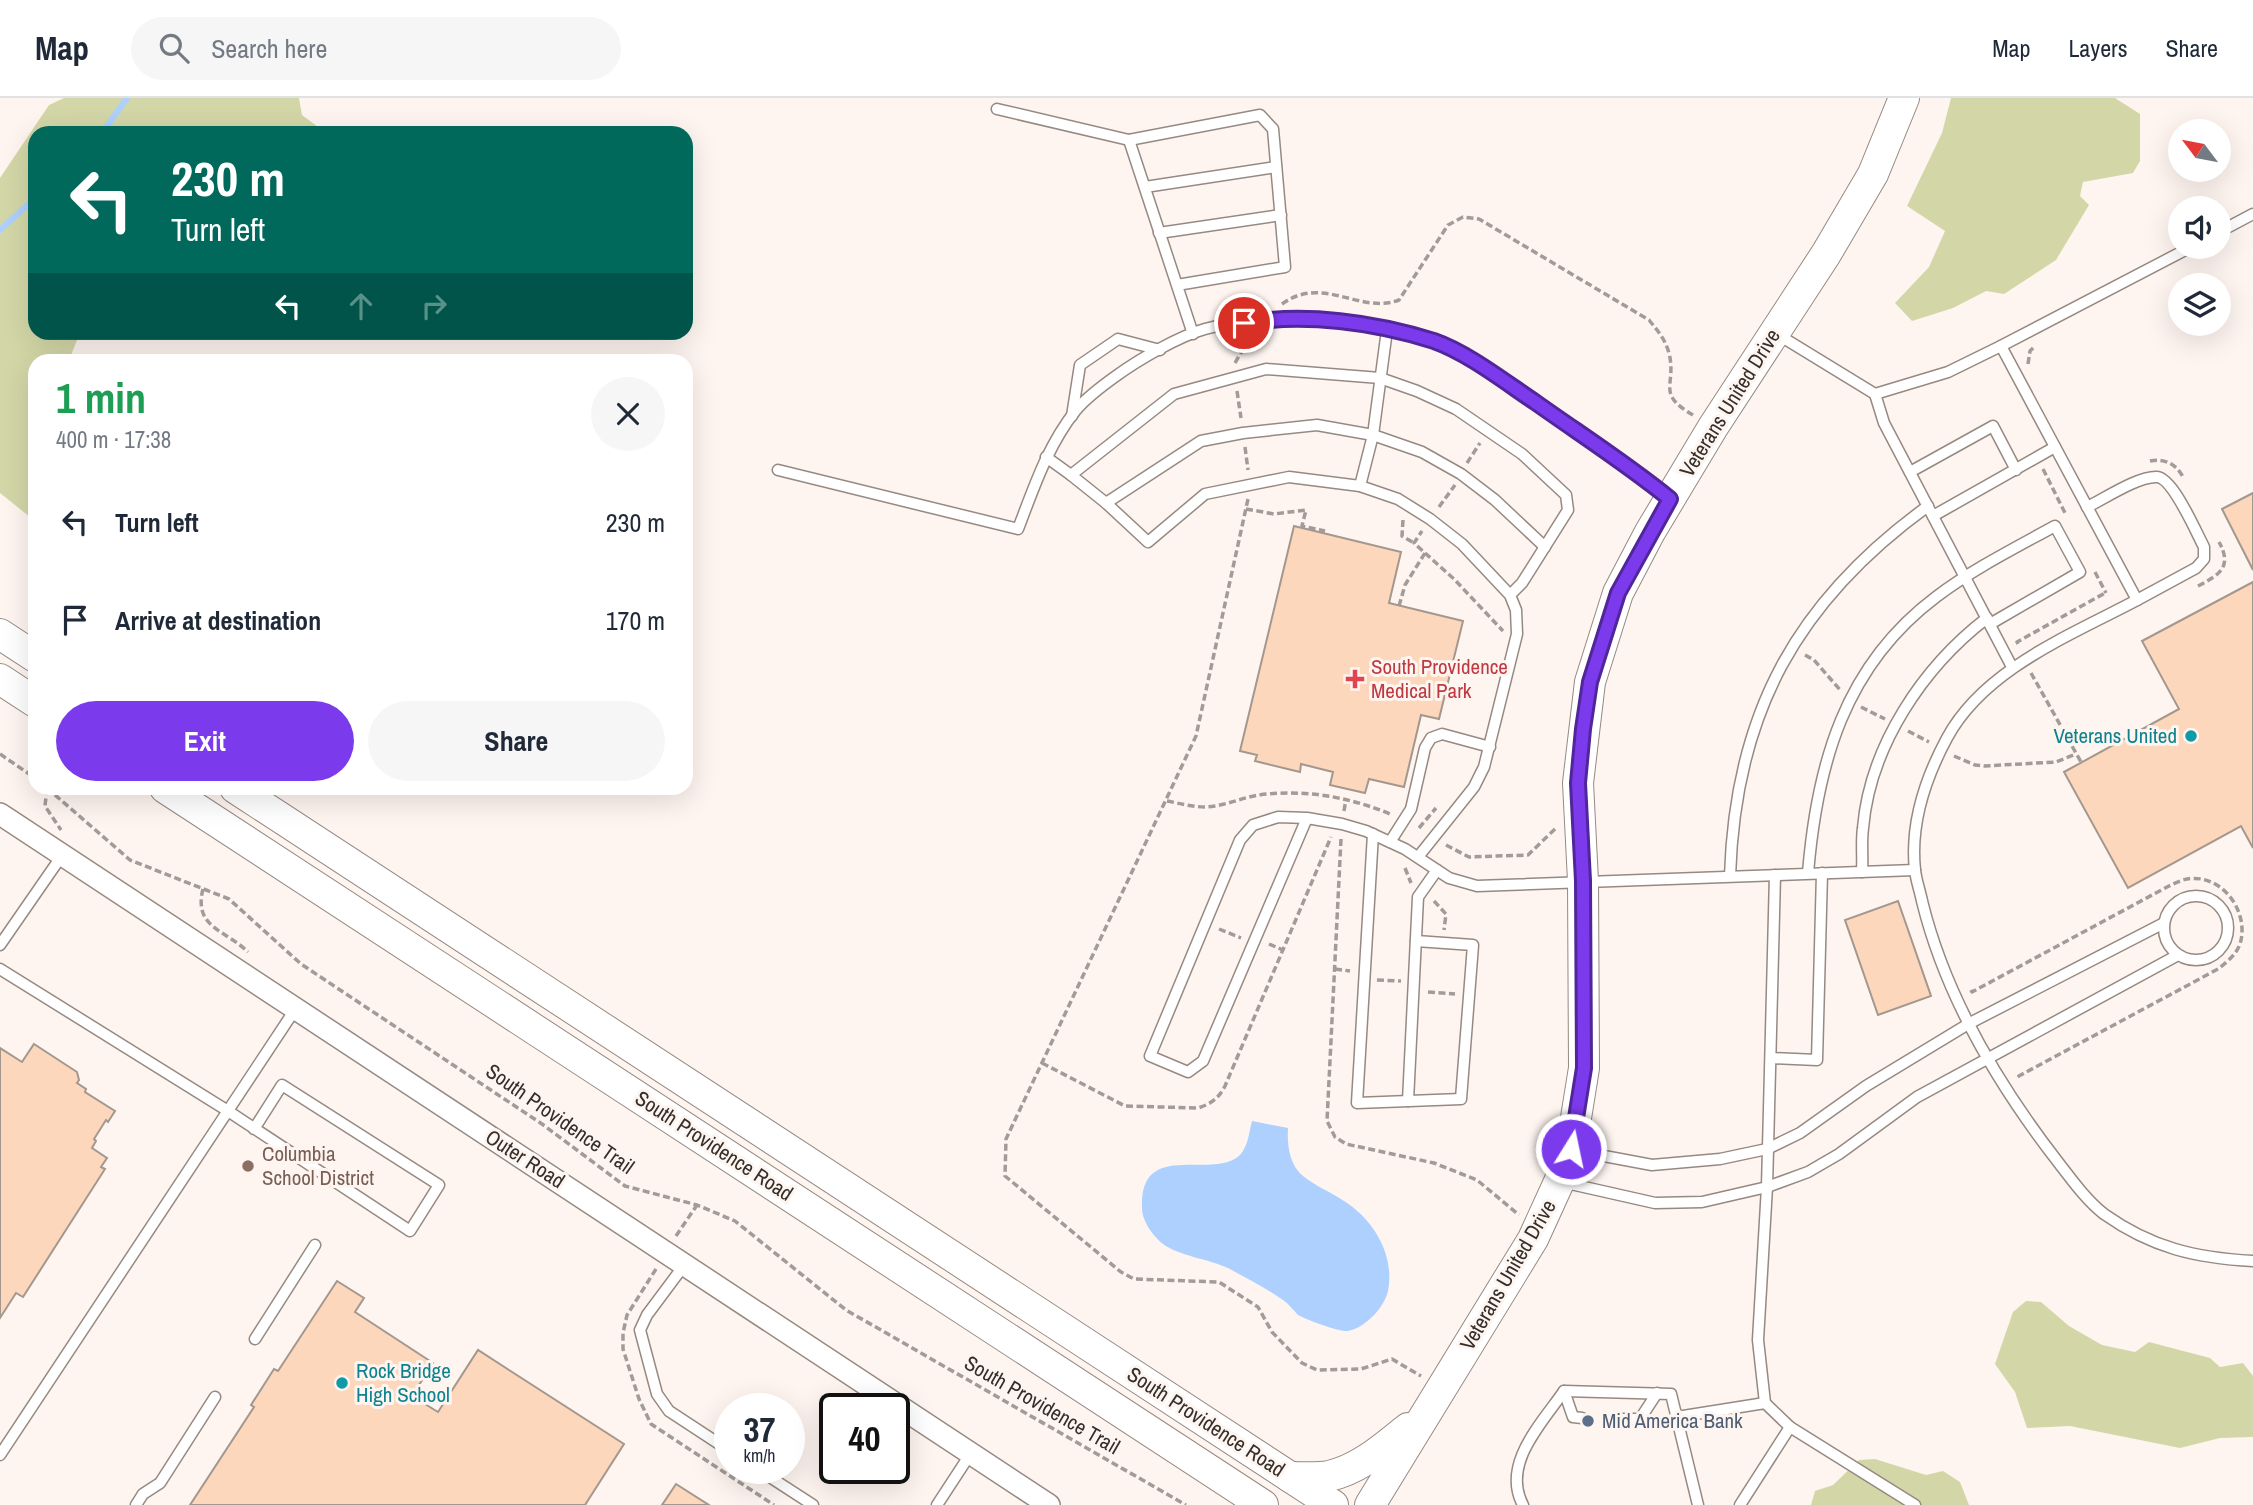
<!DOCTYPE html>
<html lang="en">
<head>
<meta charset="utf-8">
<style>
  body { margin:0; font-family:"Archivo Narrow",sans-serif; background:#f6f6f7; color:#1f2937; height:100vh; display:flex; flex-direction:column; font-size:26px; white-space:nowrap }
  * { box-sizing:border-box; margin:0 }
  p { font-size:23px; color:#747a83 }
  .icon { flex:none; width:38px; height:38px; fill:none; stroke:currentColor; stroke-width:2; stroke-linecap:round; stroke-linejoin:round }
  .map { position:relative; flex:1; overflow:hidden }
  .panel { position:absolute; left:28px; top:256px; width:665px; height:441px; display:flex; flex-direction:column; background:#fff; border-radius:21px; box-shadow:0 7px 28px #0002 }
  .panel>* { flex:none }
  .top-card { position:absolute; left:28px; top:28px; width:665px; height:214px; border-radius:21px; box-shadow:0 7px 28px #0002; background:#00695c; color:#fff; overflow:hidden }
  .needle { width:46px; rotate:302deg }
  .buttons { position:absolute; left:2168px; top:21px; display:grid; gap:14px }
  .buttons a { display:grid; place-items:center; width:63px; height:63px; border-radius:50%; background:#fff; box-shadow:0 7px 28px #0002; font-size:35px }
  .speed { position:absolute; left:714px; top:1295px; display:flex; gap:14px; font-size:35px; font-weight:700; text-align:center }
  .speed>* { display:grid; place-content:center; width:91px; height:91px; border-radius:50%; background:#fff; box-shadow:0 7px 28px #0002; line-height:1 }
  .speed small { font-size:18px; font-weight:400 }
  .speed .limit { border:4px solid #111; border-radius:10px; background:#fff; color:#111 }
  .pin { position:absolute; display:grid; place-items:center; width:60px; height:60px; color:#fff; margin:-30px; border:4px solid #fff; border-radius:50%; box-shadow:0 2px 7px #0007 }
  .me { position:absolute; width:77px; margin:-38px; rotate:10deg; stroke-linejoin:round; filter:drop-shadow(0 0 5px #0008) }
  .turn { display:flex; align-items:center; gap:24px; height:147px; padding:0 28px; font-size:32px }
  .turn .icon { width:91px; height:91px; stroke-width:2.5 }
  .turn b { display:block; font-size:49px; line-height:60px }
  .lanes { display:flex; align-items:center; height:66px; padding:0 28px; background:#0003; justify-content:center; gap:35px; direction:ltr }
  .lanes .off { opacity:.35 }
  .round { display:grid; place-items:center; flex:none; width:74px; height:74px; border-radius:37px; background:#f6f6f7 }
  .head { display:flex; align-items:center; justify-content:space-between; height:119px; padding:0 28px }
  h1 { font-size:42px; font-weight:800; line-height:52px; color:#1e9e55 }
  .primary-button { display:flex; gap:14px; margin-top:auto; padding:14px 28px }
  .primary-button a { flex:1; height:80px; border-radius:42px; background:#7c3aed; color:#fff; font-size:28px; font-weight:800; line-height:80px; text-align:center }
  .primary-button a+a { background:#f6f6f7; color:#1f2937 }
  ul { padding:0; list-style:none }
  li { display:flex; align-items:center; gap:21px; height:98px; padding:0 28px }
  li div { flex:1 }
  li b { display:block; font-size:26px }
  li em { font-style:normal }
  header { display:flex; align-items:center; gap:42px; box-sizing:border-box; height:98px; padding:0 35px; background:#fff; border-bottom:2px solid #e0e1e3 }
  header strong { font-size:33px }
  nav { display:flex; gap:38px; margin-inline-start:auto; font-size:24px }
  .search { width:490px; height:63px; background:#f6f6f7; display:flex; align-items:center; gap:18px; box-sizing:border-box; padding:0 24px; border-radius:38px; color:#747a83; font-size:26px }
  .map>svg:first-child { display:block }
  .green { fill:#d3d7a7 }
  .water { fill:#add0fe }
  .lines { fill:none; stroke-linecap:round; stroke-linejoin:round }
  .stream { stroke:#add0fe; stroke-width:6 }
  .building { fill:#fcd7bb; stroke:#a3978e; stroke-width:2 }
  .lane-casing { stroke:#968981; stroke-width:13 }
  .street-casing { stroke:#968981; stroke-width:24 }
  .secondary-casing { stroke:#968981; stroke-width:32 }
  .path { stroke:#a29b97; stroke-width:3.5; stroke-dasharray:7 3.5; stroke-linecap:butt }
  .lane { stroke:#fff; stroke-width:10 }
  .street { stroke:#fff; stroke-width:21 }
  .secondary { stroke:#fff; stroke-width:30 }
  .route-casing { stroke:#51269a; stroke-width:18 }
  .route { stroke:#7c3aed; stroke-width:12 }
  .health-dot { fill:#e0444e; stroke:#fef5f0; stroke-width:2.5 }
  .culture-dot { fill:#0f9aa8; stroke:#fef5f0; stroke-width:2.5 }
  .education-dot { fill:#8d6e63; stroke:#fef5f0; stroke-width:2.5 }
  .service-dot { fill:#5c6f8a; stroke:#fef5f0; stroke-width:2.5 }
  .labels { text-anchor:middle; stroke-width:6; stroke-linejoin:round; paint-order:stroke }
  .street-label { font-size:21px; fill:#342f2b; stroke:#fef5f0 }
  .health-label { font-size:21px; fill:#be3a42; stroke:#fef5f0; text-anchor:start }
  .culture-label { font-size:21px; fill:#0d838f; stroke:#fef5f0; text-anchor:end }
  .education-label { font-size:21px; fill:#785e54; stroke:#fef5f0; text-anchor:start }
  .service-label { font-size:21px; fill:#4e5e75; stroke:#fef5f0; text-anchor:start }
</style>
</head>
<body>
<header>
<strong>Map</strong>
<div class="search"><svg class="icon" aria-label="search" viewBox="0 0 24 24"><circle cx="10" cy="10" r="6"/><path d="M15 15l6 6"/></svg>Search here</div>
<nav><a>Map</a><a>Layers</a><a>Share</a></nav>
</header>
<div class="map">
<svg width="2253" height="1407" viewBox="0 0 2253 1407">
  <rect width="100%" height="100%" fill="#fef5f0"/>
  <g class="green">
    <polygon points="64,0 299,0 302,17 322,32 331,35 35,35 35,234 80,235 69,262 35,262 35,423 0,395 0,80 49,7"/>
    <polygon points="1951,0 2115,0 2140,16 2140,63 2133,75 2083,84 2080,98 2089,107 2056,162 2004,196 1986,193 1953,210 1912,223 1895,205 1929,169 1945,133 1907,108 1942,35"/>
    <polygon points="2026,1203 2041,1204 2069,1228 2102,1247 2135,1254 2149,1244 2210,1260 2220,1269 2243,1265 2253,1278 2253,1339 2220,1340 2180,1350 2070,1328 2027,1330 2015,1294 1995,1266 2013,1214"/>
    <polygon points="1875,1361 1926,1377 1943,1373 1960,1384 1969,1407 1811,1407 1815,1393 1833,1387 1859,1362"/>
  </g>
  <path class="water" d="M1252 1023 1288 1030C1287 1046 1289 1067 1303 1078 1315 1088 1331 1094 1344 1103 1374 1122 1395 1157 1388 1193 1386 1202 1378 1214 1371 1220 1364 1226 1358 1231 1348 1233 1339 1234 1307 1222 1298 1217 1293 1212 1289 1206 1283 1202 1266 1190 1246 1180 1228 1170 1209 1161 1179 1158 1163 1146 1153 1138 1142 1123 1142 1110 1139 1040 1214 1083 1240 1057 1248 1048 1249 1035 1252 1023Z"/>
  <g class="lines">
    <g class="stream">
      <polyline points="102,35 127,0"/>
      <polyline points="0,132 35,100"/>
    </g>
  </g>
  <g class="building">
    <polygon points="2253,395 2253,472 2222,411"/>
    <polygon points="1294,428 1401,454 1389,505 1463,523 1439,621 1421,617 1404,689 1369,681 1365,695 1330,687 1333,674 1301,666 1300,674 1255,663 1257,657 1240,653"/>
    <polygon points="2253,484 2253,750 2241,728 2128,790 2064,674 2179,611 2142,543"/>
    <polygon points="1898,803 1931,898 1878,917 1845,822"/>
    <polygon points="34,946 77,974 79,982 77,985 86,991 85,994 115,1013 108,1024 106,1022 94,1041 96,1043 92,1050 107,1060 101,1069 105,1071 23,1199 16,1195 0,1220 0,950 22,964"/>
    <polygon points="337,1183 364,1200 355,1214 433,1265 412,1298 438,1314 478,1252 624,1346 585,1407 190,1407 254,1309 251,1307 274,1271 278,1273"/>
    <polygon points="676,1386 709,1407 662,1407"/>
  </g>
  <g class="lines">
    <defs>
      <g id="lane">
        <polyline points="997,11 1129,42"/>
        <polyline points="1145,89 1276,69"/>
        <polyline points="2219,134 2253,116"/>
        <polyline points="1159,135 1281,117"/>
        <path d="M1177 187 1285 169 1273 31 1260 17 1129 42C1151 107 1171 171 1193 236"/>
        <polyline points="1777,236 1875,296 1948,274 2001,248 2191,149"/>
        <path d="M2001 248 2137 502C2071 537 1984 571 1947 640 1926 679 1910 726 1915 772 1916 782 1920 793 1922 803 1945 897 1999 988 2058 1064 2072 1082 2086 1102 2104 1116 2152 1150 2196 1160 2253 1163"/>
        <polyline points="1875,296 1884,325 2012,569"/>
        <polyline points="1072,318 1080,267 1118,241 1160,252"/>
        <polyline points="1046,359 1071,377"/>
        <path d="M778 372 1018 431C1034 389 1048 347 1076 312 1087 299 1102 288 1116 278 1138 262 1179 238 1205 231 1271 212 1370 221 1434 244 1473 257 1514 289 1547 313 1587 341 1629 368 1668 399"/>
        <polyline points="1910,374 1993,328 2016,372"/>
        <polyline points="1360,388 1373,337 1387,232"/>
        <polyline points="1106,405 1201,343 1243,335 1317,327 1373,337 1422,354 1461,376 1495,402 1545,449"/>
        <path d="M2087 409C2104 401 2138 378 2157 379 2173 380 2196 434 2204 449V461L2196 470 2137 502"/>
        <polyline points="1933,418 2055,349"/>
        <polyline points="1307,720 1203,963 1188,974 1150,958 1240,742 1253,727 1278,719 1307,720 1342,726 1366,733 1405,751 1449,780 1477,788 1915,772"/>
        <polyline points="1373,736 1357,1005 1461,1001 1473,847 1416,843"/>
        <polyline points="1390,744 1411,711 1425,650 1431,640 1442,636 1490,649"/>
        <polyline points="1418,759 1474,689 1484,669 1517,536 1516,512 1510,497 1522,485 1568,412 1566,397 1522,356 1456,311 1417,293 1380,280 1266,271 1174,296 1071,377 1106,405 1148,444 1205,396 1289,379 1360,388 1398,401 1430,421 1462,446 1510,497"/>
        <path d="M1862 774C1863 759 1861 744 1863 730 1870 648 1923 569 1987 520"/>
        <path d="M1808 775C1817 667 1844 568 1936 499 1973 471 2015 450 2055 428L2080 474 1990 526"/>
        <path d="M1730 778C1735 615 1797 503 1928 408"/>
        <circle cx="2196" cy="830" r="32"/>
        <polyline points="0,847 63,756"/>
        <polyline points="0,871 228,1013 410,1133 439,1087 282,987 254,1031"/>
        <polyline points="1771,960 1817,962 1822,775"/>
        <polyline points="1408,1003 1418,799 1437,772"/>
        <polyline points="1572,1052 1652,1067 1720,1061 1767,1051 1800,1035 1866,988 1970,925 2164,825"/>
        <polyline points="1562,1084 1655,1105 1702,1104 1767,1089 1808,1074 1839,1056 1917,999 2178,857"/>
        <polyline points="685,1166 647,1217 640,1232 657,1296 669,1313 730,1353"/>
        <polyline points="255,1241 315,1147"/>
        <polyline points="1564,1293 1573,1319 1582,1320"/>
        <polyline points="1765,1305 1758,1242 1767,1089 1775,777"/>
        <polyline points="1677,1319 1765,1305 1790,1329"/>
        <polyline points="1620,1321 1640,1321 1657,1295"/>
        <polyline points="0,1357 296,910"/>
        <polyline points="756,1370 813,1407"/>
        <polyline points="136,1407 143,1396 160,1385 215,1299"/>
        <polyline points="937,1407 971,1355"/>
        <path d="M1523 1407C1501 1366 1542 1325 1564 1293L1671 1296 1698 1407"/>
        <polyline points="1740,1407 1790,1329 1915,1407"/>
      </g>
      <polyline id="street" points="0,716 1049,1407"/>
      <g id="secondary">
        <polyline points="0,536 35,559"/>
        <polyline points="0,581 35,604"/>
        <polyline points="165,690 1263,1407"/>
        <polyline points="235,690 1333,1407"/>
        <path d="M1290 1379C1303 1379 1317 1380 1329 1378 1360 1371 1384 1349 1408 1330"/>
        <polyline points="1370,1407 1533,1141 1559,1084 1571,1051 1584,970 1583,783 1578,685 1590,584 1618,495 1650,434 1713,329 1826,156 1873,76 1904,0"/>
      </g>
    </defs>
    <use href="#lane" class="lane-casing"/>
    <use href="#street" class="street-casing"/>
    <use href="#secondary" class="secondary-casing"/>
    <g class="path">
      <polyline points="2202,158 2220,149"/>
      <path d="M1282 206C1323 176 1360 217 1399 202L1448 127 1463 119 1479 121 1649 222C1658 233 1665 241 1669 255 1677 288 1655 295 1693 317"/>
      <polyline points="1235,265 1252,236"/>
      <polyline points="2028,266 2030,253 2035,248"/>
      <polyline points="1237,293 1241,320"/>
      <polyline points="1245,349 1248,372"/>
      <path d="M2150 363C2165 360 2176 366 2183 379"/>
      <polyline points="1467,365 1480,345"/>
      <polyline points="2043,371 2066,417"/>
      <polyline points="1248,401 1196,638 1006,1041 1005,1078 1121,1174 1134,1181 1219,1184 1258,1209 1272,1234 1302,1265 1317,1272 1361,1271 1392,1261 1421,1278"/>
      <polyline points="1439,409 1455,387"/>
      <polyline points="1246,411 1274,416 1306,412 1302,428 1325,433"/>
      <polyline points="1403,422 1402,438 1414,445"/>
      <polyline points="1425,455 1454,481 1503,533"/>
      <polyline points="2095,474 2106,495"/>
      <path d="M2198 488C2219 477 2233 469 2219 444"/>
      <polyline points="1399,508 1405,487 1425,455 1414,445 1422,433"/>
      <polyline points="2018,546 2017,544 2105,495"/>
      <polyline points="1805,557 1814,562 1841,593"/>
      <polyline points="2031,575 2081,664"/>
      <polyline points="1861,609 1885,621"/>
      <polyline points="1908,633 1929,644"/>
      <polyline points="0,656 35,680"/>
      <polyline points="1954,658 1975,667 1984,668 2056,664 2076,656"/>
      <polyline points="47,690 130,762 229,801 301,866 542,1026 625,1088 697,1107 735,1123 846,1212 1186,1407"/>
      <polyline points="47,690 45,708 61,732"/>
      <path d="M1167 703C1183 706 1199 711 1215 708 1233 705 1249 697 1268 696 1310 692 1352 700 1390 716"/>
      <polyline points="1344,713 1346,701"/>
      <polyline points="1419,730 1436,710"/>
      <polyline points="1341,741 1327,1023 1335,1039 1346,1046 1434,1065 1477,1082 1519,1117"/>
      <polyline points="1446,747 1469,759 1528,757 1555,731"/>
      <polyline points="1405,770 1411,785"/>
      <path d="M203 791C193 830 226 832 248 854"/>
      <polyline points="1434,803 1446,816 1444,832"/>
      <polyline points="1219,831 1241,840"/>
      <polyline points="1269,846 1283,852"/>
      <polyline points="1335,871 1350,873"/>
      <polyline points="1377,882 1401,883"/>
      <path d="M1971 892 1972 894 2167 789C2173 786 2181 782 2187 781 2222 775 2250 814 2240 846 2236 857 2227 864 2218 871L2017 979"/>
      <polyline points="1428,894 1455,896"/>
      <path d="M1042 965 1125 1008 1198 1010C1211 1006 1219 1000 1225 988L1331 739"/>
      <polyline points="676,1138 697,1107"/>
      <polyline points="656,1171 627,1217 623,1235 623,1251 639,1301 651,1326 774,1407"/>
    </g>
    <use href="#lane" class="lane"/>
    <use href="#street" class="street"/>
    <use href="#secondary" class="secondary"/>
  </g>
  <g class="lines">
    <defs>
      <path id="route" d="M1244 225C1306 215 1374 224 1434 243 1468 255 1505 284 1535 304 1580 336 1627 366 1670 401L1618 495 1590 584 1583 631 1578 685 1583 783 1584 970 1571 1051"/>
    </defs>
    <use href="#route" class="route-casing"/>
    <use href="#route" class="route"/>
  </g>
  <path class="health-dot" d="M1351.5 570.5h7v7h7v7h-7v7h-7v-7h-7v-7h7z"/>
  <g class="culture-dot">
    <circle cx="2191" cy="638" r="7"/>
    <circle cx="342" cy="1285" r="7"/>
  </g>
  <circle class="education-dot" cx="248" cy="1068" r="7"/>
  <circle class="service-dot" cx="1588" cy="1323" r="7"/>
  <g class="labels">
    <g class="street-label">
      <text transform="translate(1730 305) rotate(-58)" y="7">Veterans United Drive</text>
      <text transform="translate(560 1021) rotate(35)" y="7">South Providence Trail</text>
      <text transform="translate(714 1048) rotate(33)" y="7">South Providence Road</text>
      <text transform="translate(525 1061) rotate(33)" y="7">Outer Road</text>
      <text transform="translate(1508 1177) rotate(-60)" y="7">Veterans United Drive</text>
      <text transform="translate(1042 1307) rotate(30)" y="7">South Providence Trail</text>
      <text transform="translate(1206 1324) rotate(33)" y="7">South Providence Road</text>
    </g>
    <g class="health-label">
      <text x="1371" y="576">South Providence<tspan x="1371" dy="24">Medical Park</tspan></text>
    </g>
    <g class="culture-label">
      <text x="2177" y="645">Veterans United</text>
      <text x="356" y="1280" text-anchor="start">Rock Bridge<tspan x="356" dy="24">High School</tspan></text>
    </g>
    <g class="education-label">
      <text x="262" y="1063">Columbia<tspan x="262" dy="24">School District</tspan></text>
    </g>
    <g class="service-label">
      <text x="1602" y="1330">Mid America Bank</text>
    </g>
  </g>
</svg>
<div class="buttons">
<a><svg class="needle" viewBox="-14 -14 28 28"><path d="M0-13l5 13h-10z" fill="#e53935"/><path d="M0 13l5-13h-10z" fill="#747a83"/></svg></a>
<a><svg class="icon" aria-label="sound" viewBox="0 0 24 24"><path d="M4 9h4l5-4v14l-5-4H4zM17 9q2 3 0 6"/></svg></a>
<a><svg class="icon" aria-label="layers" viewBox="0 0 24 24"><path d="M12 4l9 5-9 5-9-5zM3 14l9 5 9-5"/></svg></a>
</div>
<div class="speed"><div>37<small>km/h</small></div><div class="limit">40</div></div>
<div class="pin" style="left:1244px;top:225px;background:#d93025"><svg class="icon" aria-label="arrive" viewBox="0 0 24 24"><path d="M6 21V4h12l-3 4 3 4H6"/></svg></div>
<svg class="me" style="left:1571px;top:1051px" viewBox="-20 -20 40 40"><circle r="17" fill="#7c3aed" stroke="#fff" stroke-width="3"/><path d="M0-11L8 9 0 5-8 9z" fill="#fff"/></svg>
<div class="top-card">
<div class="turn"><svg class="icon" aria-label="left" viewBox="0 0 24 24"><path d="M17 20v-9H6M10 6l-5 5 5 5"/></svg><div><b>230 m</b>Turn left</div></div>
<div class="lanes"><svg class="icon" aria-label="left" viewBox="0 0 24 24"><path d="M17 20v-9H6M10 6l-5 5 5 5"/></svg><svg class="icon off" aria-label="ahead" viewBox="0 0 24 24"><path d="M12 20V5M6 11l6-6 6 6"/></svg><svg class="icon off" aria-label="right" viewBox="0 0 24 24"><path d="M7 20v-9h11M14 6l5 5-5 5"/></svg></div>
</div>
<section class="panel">
<div class="head"><div><h1>1 min</h1><p>400 m · 17:38</p></div><a class="round"><svg class="icon" aria-label="close" viewBox="0 0 24 24"><path d="M6 6l12 12M18 6L6 18"/></svg></a></div>
<ul>
<li><svg class="icon" aria-label="left" viewBox="0 0 24 24"><path d="M17 20v-9H6M10 6l-5 5 5 5"/></svg><div><b>Turn left</b></div><em>230 m</em></li>
<li><svg class="icon" aria-label="arrive" viewBox="0 0 24 24"><path d="M6 21V4h12l-3 4 3 4H6"/></svg><div><b>Arrive at destination</b></div><em>170 m</em></li>
</ul>
<div class="primary-button"><a>Exit</a><a>Share</a></div>
</section>
</div>
</body>
</html>
